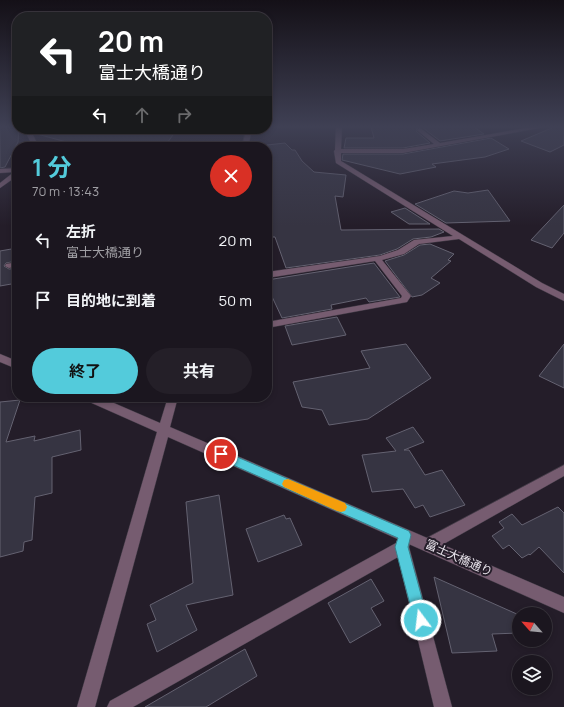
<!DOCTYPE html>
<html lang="ja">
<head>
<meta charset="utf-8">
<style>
  body { margin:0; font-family:Manrope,"Noto Sans JP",sans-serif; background:#241f28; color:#f1f3f6; height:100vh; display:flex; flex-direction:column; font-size:15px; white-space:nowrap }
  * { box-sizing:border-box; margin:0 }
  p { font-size:13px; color:#a09fa4 }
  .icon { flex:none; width:22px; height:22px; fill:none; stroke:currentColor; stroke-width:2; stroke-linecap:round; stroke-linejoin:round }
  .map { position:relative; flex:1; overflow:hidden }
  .panel { position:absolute; left:12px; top:142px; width:260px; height:260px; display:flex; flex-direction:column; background:#1b161f; border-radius:16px; box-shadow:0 2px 6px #0003,0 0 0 1px #39353d }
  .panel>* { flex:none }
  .guide { position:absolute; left:12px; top:12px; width:260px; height:122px; border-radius:16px; box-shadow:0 2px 6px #0003,0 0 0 1px #39353d; background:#202124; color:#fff; overflow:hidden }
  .needle { width:26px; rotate:297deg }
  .controls { position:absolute; left:512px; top:607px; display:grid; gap:8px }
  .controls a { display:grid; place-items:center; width:40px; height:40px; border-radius:50%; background:#1b161f; box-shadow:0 2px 6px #0003,0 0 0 1px #39353d; font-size:20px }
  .pin { position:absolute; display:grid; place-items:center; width:34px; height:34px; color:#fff; margin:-17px; border:2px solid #fff; border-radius:50%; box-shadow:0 1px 4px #0007 }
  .me { position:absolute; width:44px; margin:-22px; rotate:345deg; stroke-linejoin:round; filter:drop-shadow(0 0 3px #0008) }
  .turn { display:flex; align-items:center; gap:14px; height:84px; padding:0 20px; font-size:18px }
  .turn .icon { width:52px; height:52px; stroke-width:2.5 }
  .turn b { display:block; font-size:28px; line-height:34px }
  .lanes { display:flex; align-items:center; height:38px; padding:0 20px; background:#0003; justify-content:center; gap:20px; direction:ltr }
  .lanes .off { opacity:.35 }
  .round { display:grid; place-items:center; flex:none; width:42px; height:42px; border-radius:21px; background:#241f28 }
  .head { display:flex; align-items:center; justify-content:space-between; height:68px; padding:0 20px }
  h1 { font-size:24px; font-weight:700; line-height:30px; color:#53cbdb }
  .button { display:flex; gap:8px; margin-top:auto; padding:8px 20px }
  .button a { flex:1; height:46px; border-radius:24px; background:#53cbdb; color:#111; font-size:16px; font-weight:700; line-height:46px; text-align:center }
  .button a+a { background:#241f28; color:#f1f3f6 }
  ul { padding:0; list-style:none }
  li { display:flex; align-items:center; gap:12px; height:60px; padding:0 20px }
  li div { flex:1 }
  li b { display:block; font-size:15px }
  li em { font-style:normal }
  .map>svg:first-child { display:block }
  .building { fill:#363442; stroke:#646271 }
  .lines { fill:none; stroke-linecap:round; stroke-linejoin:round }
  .minor-casing { stroke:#3f3944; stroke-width:1 }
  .tertiary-casing { stroke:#3f3944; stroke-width:1 }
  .minor { fill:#765c70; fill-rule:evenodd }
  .tertiary { fill:#765c70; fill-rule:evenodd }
  .route { fill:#53cbdb; stroke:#36848e }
  .slow { fill:#f59e0b }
  .labels { text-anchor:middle; stroke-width:4; stroke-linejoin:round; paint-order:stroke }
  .near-street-label { font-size:12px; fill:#e8e3eb; stroke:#241d29 }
</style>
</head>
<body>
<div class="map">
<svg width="564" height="707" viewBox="0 0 564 707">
  <rect width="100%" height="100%" fill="#241d29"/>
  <g class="building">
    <polygon points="0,127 17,127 17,129 19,129 18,142 5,167 0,168"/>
    <polygon points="371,127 418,127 416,131 430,143 403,148 344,148 346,138 374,138"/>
    <polygon points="422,127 474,127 484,134 440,141"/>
    <polygon points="554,127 564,127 564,145 550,152 521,141"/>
    <polygon points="38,129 148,129 173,135 164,147 85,147 37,134"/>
    <polygon points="491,138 509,149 485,157 432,164 436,167 400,174 342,160 343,154 403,154"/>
    <polygon points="285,143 292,150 295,150 302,161 314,172 346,175 343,197 335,196 341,230 439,229 444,232 431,237 413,239 397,249 380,255 286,268 275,237 267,237 267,145"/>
    <polygon points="488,190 510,221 446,223 415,204 454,191 468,193"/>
    <polygon points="564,205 564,233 552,248 531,240"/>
    <polygon points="405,208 430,224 409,224 391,212"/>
    <polygon points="430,244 454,254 448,260 451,261 431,278 440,283 422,295 412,297 385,261 404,255 420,245"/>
    <polygon points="17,248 17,261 6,263 4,266 9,269 17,268 17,283 0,286 0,251"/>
    <polygon points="374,263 400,297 369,302 366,298 331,305 332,309 282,318 267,286 267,280"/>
    <polygon points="337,317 346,335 292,345 285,326"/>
    <polygon points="406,344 431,378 368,419 329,425 322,410 302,407 293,382 370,368 361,351"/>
    <polygon points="564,344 564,388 539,376"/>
    <polygon points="20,400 6,442 35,436 34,441 80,430 81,450 52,457 52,493 35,497 32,540 24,542 23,551 0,557 0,402"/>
    <polygon points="413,427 424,442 404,450 409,450 425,475 442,470 465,505 430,517 423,505 415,508 403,489 372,492 362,455 396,451 386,438"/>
    <polygon points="219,495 233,595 186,605 197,630 157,652 147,624 156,620 150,605 193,583 186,502"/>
    <polygon points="558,507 564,513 564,573 539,547 530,555 529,554 522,558 509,545 503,549 492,536 504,528 499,522 512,514 522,525"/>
    <polygon points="284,515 286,519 290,518 302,545 258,562 246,529"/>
    <polygon points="434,577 519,615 519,633 492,634 497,651 452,653"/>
    <polygon points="371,579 384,601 371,608 381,625 350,643 328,603"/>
    <polygon points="245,649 257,676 206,707 145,707"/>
  </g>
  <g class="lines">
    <defs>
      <g id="minor">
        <polygon points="336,127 342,127 341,149 403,149 434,144 418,131 417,130 420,128 440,143 531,127 545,127 403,153 341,153 341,161 542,283 564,294 564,301 536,287 459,239 419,244 404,254 382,260 411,296 407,302 267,328 267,322 401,298 402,296 375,261 267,278 267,272 380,256 398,250 414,240 453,236 336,163 334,151 335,150"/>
        <polygon points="24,129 30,129 36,141 34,147 28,147 30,141"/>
        <polygon points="17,168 17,176 0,188 0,183 14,172 0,173 0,169"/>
        <polygon points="17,262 17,266 9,268 5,266 6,264"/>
        <polygon points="564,465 564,476 433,550 428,552 423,550 421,545 423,540"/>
        <polygon points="403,536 408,538 410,543 409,547 452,707 434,707 398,557 133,707 107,707 110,701 396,543 398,538"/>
      </g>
      <g id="tertiary">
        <polygon points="246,129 252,129 248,147 242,147"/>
        <polygon points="0,354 17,361 17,369 0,362"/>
        <polygon points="84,397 100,397 160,423 168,397 178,397 170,427 564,597 564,613 168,437 95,707 77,707 157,432 85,400"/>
      </g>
    </defs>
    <use href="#minor" class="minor-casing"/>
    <use href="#tertiary" class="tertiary-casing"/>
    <use href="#minor" class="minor"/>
    <use href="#tertiary" class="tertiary"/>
  </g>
  <linearGradient id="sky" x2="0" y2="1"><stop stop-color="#141017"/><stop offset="0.56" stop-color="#3f4054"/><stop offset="1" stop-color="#3f4054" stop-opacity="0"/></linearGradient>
  <rect width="564" height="226" fill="url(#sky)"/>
  <polygon class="route" points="221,450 409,531 411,535 408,547 428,620 426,625 421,627 416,625 414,620 395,547 398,538 217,458 215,454 217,451"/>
  <polygon class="slow" points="288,479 345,503 347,507 345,511 341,512 337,511 284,487 282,484 284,480"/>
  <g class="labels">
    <g class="near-street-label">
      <text transform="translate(459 558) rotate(24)" y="4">富士大橋通り</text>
    </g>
  </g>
</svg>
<div class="controls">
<a><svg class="needle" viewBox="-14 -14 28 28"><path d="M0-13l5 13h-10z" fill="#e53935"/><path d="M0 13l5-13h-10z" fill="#a09fa4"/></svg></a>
<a><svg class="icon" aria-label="layers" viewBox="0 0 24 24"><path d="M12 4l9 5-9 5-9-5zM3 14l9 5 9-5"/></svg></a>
</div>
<div class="pin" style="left:221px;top:454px;background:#d93025"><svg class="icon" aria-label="arrive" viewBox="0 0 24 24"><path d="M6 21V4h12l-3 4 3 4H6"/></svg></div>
<svg class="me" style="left:421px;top:620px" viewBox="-20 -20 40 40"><circle r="17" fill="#53cbdb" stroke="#fff" stroke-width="3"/><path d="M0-11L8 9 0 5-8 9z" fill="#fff"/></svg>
<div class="guide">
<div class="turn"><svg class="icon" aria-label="left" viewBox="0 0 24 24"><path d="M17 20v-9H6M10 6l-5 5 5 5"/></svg><div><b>20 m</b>富士大橋通り</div></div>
<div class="lanes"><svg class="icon" aria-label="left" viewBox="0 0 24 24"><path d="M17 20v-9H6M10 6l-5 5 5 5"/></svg><svg class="icon off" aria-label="ahead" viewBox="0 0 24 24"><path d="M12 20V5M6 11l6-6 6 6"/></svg><svg class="icon off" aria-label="right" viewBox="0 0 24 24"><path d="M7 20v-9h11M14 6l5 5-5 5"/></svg></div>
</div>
<section class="panel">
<div class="head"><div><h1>1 分</h1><p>70 m · 13:43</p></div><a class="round" style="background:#d93025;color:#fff"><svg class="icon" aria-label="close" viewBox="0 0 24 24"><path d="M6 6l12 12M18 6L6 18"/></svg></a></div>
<ul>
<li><svg class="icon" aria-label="left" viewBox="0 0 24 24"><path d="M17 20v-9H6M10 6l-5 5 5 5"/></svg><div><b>左折</b><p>富士大橋通り</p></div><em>20 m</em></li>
<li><svg class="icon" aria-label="arrive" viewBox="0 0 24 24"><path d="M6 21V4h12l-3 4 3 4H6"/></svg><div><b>目的地に到着</b></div><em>50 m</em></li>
</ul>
<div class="button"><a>終了</a><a>共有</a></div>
</section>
</div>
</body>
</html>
